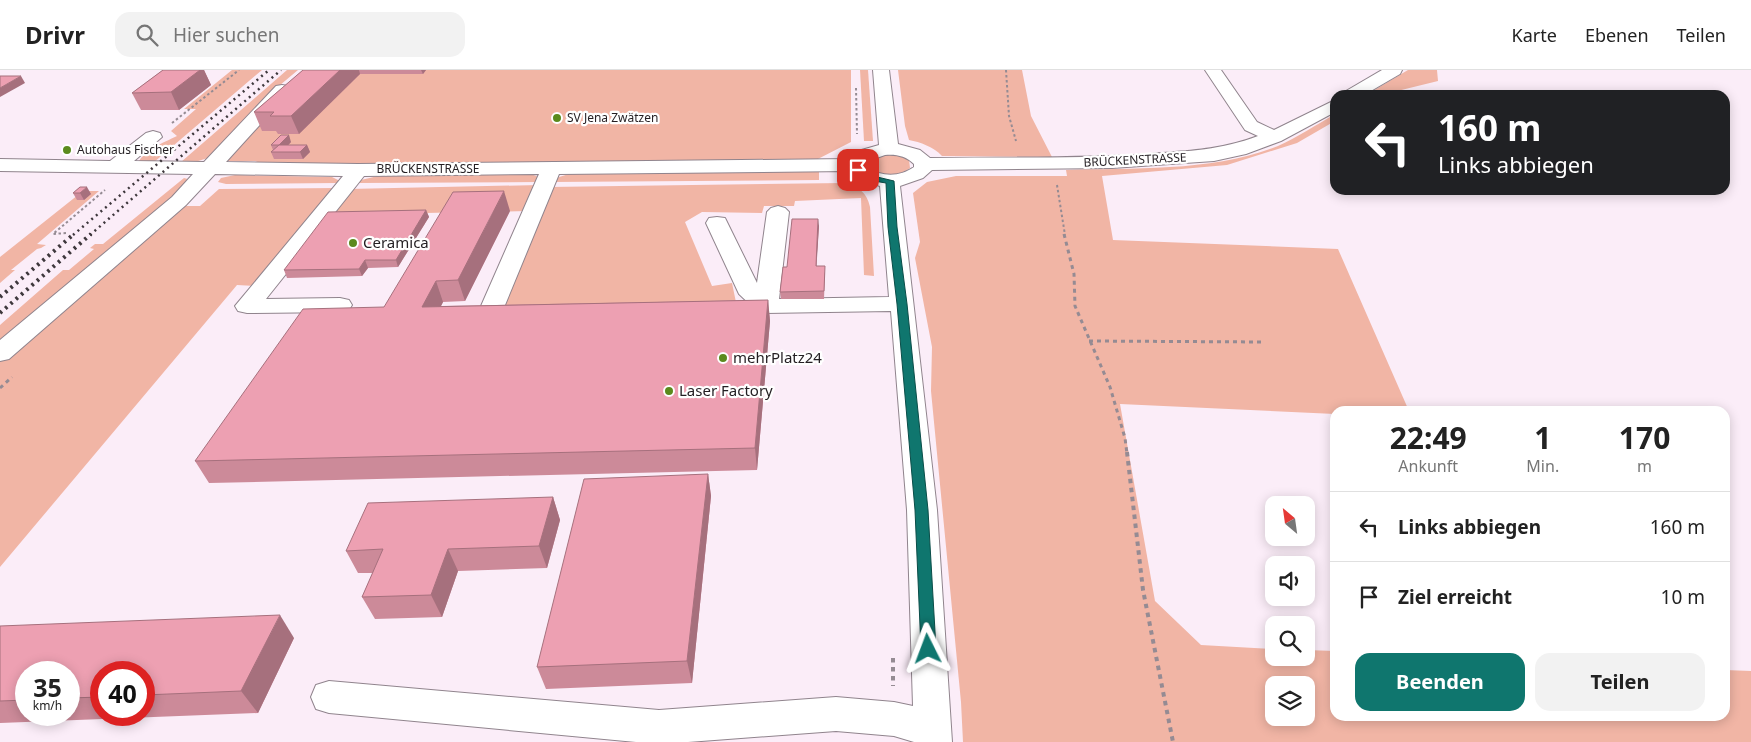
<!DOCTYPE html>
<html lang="de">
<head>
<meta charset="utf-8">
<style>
  body { margin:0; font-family:"Noto Sans",sans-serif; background:#f2f2f2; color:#222; height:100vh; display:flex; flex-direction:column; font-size:19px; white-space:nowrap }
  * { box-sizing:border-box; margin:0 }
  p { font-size:16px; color:#767676 }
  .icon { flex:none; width:28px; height:28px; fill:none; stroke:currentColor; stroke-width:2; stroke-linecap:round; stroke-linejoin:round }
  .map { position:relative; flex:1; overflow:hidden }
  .details { position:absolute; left:1330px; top:336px; width:400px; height:315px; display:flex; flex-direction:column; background:#fff; border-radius:15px; box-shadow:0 2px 12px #0003 }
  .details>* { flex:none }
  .guide { position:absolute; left:1330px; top:20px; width:400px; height:105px; border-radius:15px; box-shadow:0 2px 12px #0003; background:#202124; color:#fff; overflow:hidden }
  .needle { width:32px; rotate:331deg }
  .tools { position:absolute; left:1265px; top:426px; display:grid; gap:10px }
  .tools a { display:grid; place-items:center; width:50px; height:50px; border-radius:10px; background:#fff; box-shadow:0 2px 12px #0003; font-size:25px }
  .speed { position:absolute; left:15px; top:591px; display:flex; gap:10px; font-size:25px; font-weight:700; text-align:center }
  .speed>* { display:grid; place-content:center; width:65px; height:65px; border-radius:50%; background:#fff; box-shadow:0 2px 12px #0003; line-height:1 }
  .speed small { font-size:12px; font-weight:400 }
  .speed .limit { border:8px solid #d22; background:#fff; color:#111 }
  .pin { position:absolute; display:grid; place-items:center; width:42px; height:42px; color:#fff; margin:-21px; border-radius:10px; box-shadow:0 2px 8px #0006 }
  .me { position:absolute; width:55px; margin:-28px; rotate:357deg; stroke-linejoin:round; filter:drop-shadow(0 0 4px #0008) }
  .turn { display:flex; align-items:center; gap:18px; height:105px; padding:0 25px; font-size:22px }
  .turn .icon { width:65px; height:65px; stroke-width:2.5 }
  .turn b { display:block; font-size:35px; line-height:42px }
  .eta { display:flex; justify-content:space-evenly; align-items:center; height:85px; text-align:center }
  .eta b { font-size:30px; font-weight:700; line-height:35px }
  .primary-button { display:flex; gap:10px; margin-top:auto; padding:10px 25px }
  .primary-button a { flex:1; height:58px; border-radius:15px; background:#0f766e; color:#fff; font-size:20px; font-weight:700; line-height:58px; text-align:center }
  .primary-button a+a { background:#f2f2f2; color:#222 }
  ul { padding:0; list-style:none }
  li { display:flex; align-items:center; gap:15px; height:70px; padding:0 25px; border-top:1px solid #e0e0e0 }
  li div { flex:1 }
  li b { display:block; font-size:19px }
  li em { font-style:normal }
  header { display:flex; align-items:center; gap:30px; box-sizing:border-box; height:70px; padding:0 25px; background:#fff; border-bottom:1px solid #e0e0e0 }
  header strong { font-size:24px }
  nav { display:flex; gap:28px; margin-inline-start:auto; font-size:18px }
  .search { width:350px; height:45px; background:#f2f2f2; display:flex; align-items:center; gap:12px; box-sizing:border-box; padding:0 18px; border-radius:15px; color:#767676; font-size:19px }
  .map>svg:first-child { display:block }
  .green { fill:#f1b5a5; fill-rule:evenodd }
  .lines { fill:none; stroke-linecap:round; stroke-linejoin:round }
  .minor-casing { stroke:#90848d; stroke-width:2 }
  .path-far2 { stroke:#958b93; stroke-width:2; stroke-dasharray:2.5 2.5; stroke-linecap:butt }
  .path-far1 { stroke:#958b93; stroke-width:3; stroke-dasharray:4 4; stroke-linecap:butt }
  .path { stroke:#958b93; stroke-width:4; stroke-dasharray:4.5 4.5; stroke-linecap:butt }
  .minor { fill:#fff; fill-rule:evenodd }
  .rail-far1 { stroke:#3e373c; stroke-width:2.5; stroke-dasharray:2 4; stroke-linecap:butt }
  .rail { stroke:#3e373c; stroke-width:4; stroke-dasharray:2.5 4.5; stroke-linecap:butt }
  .wall { fill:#cc8a99; fill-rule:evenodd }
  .shaded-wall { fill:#a6707d }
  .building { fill:#eda0b2; stroke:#a6707d }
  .route { fill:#0f766e; stroke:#0a4d48 }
  .poi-dot { fill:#5b8a1d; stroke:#fff; stroke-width:2 }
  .labels { text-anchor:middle; stroke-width:4.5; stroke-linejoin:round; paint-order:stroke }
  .far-poi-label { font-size:12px; fill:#231e22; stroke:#fff; text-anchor:start }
  .far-street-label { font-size:12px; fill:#231e22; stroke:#fff }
  .poi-label { font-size:15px; fill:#231e22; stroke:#fff; text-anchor:start }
</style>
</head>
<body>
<header>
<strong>Drivr</strong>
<div class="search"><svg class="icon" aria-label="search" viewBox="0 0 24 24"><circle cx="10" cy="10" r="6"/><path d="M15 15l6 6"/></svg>Hier suchen</div>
<nav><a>Karte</a><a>Ebenen</a><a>Teilen</a></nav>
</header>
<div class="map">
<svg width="1751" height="672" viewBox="0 0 1751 672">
  <rect width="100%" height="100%" fill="#fbedf8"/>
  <g class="green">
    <path d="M232 0H262L153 93H138C145 79 163 73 177 66L171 61 196 39H184Z"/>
    <polygon points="287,0 298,0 261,31 211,87 195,92 181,92"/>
    <polygon points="309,0 851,0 851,72 814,91 263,94 255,91 226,91"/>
    <polygon points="860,0 868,0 873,71 864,71"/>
    <path d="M898 0H1022L1031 46 1052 87 942 86C934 77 920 72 909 70L905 56Z"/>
    <polygon points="1408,0 1437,0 1438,11 1381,25 1366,25"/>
    <path d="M1335 44V51L1297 73 1227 95 1102 106 1113 170 1338 179 1409 341H1335V344L1120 334 1155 531 1201 575 1274 579V588H1306V580L1335 581V646H1725V600L1751 601V672H963L961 632 931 321 932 277 915 188 920 172 913 123 927 112 956 106H1067L1066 100C1133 98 1215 102 1278 76 1298 67 1316 55 1335 44ZM1274 615H1306V648H1274Z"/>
    <path d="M889 85H897L909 90 910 98C900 106 876 109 869 95 872 86 881 85 889 85Z"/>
    <polygon points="819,101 819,110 552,112 556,108 572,103"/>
    <polygon points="531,104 541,108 539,112 357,113 361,110 378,106"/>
    <polygon points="235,105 332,107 338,110 338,113 226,114 218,112 221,108"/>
    <polygon points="184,108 191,110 164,136 200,136 219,119 337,118 255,216 237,215 0,497 0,255 63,200 69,200 94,179 90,178 95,174 103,174"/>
    <path d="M844 113C859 116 867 123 870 137L874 206 864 205 861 128 795 131 794 136H764L762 143 702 142 685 152 712 216 732 213 738 242 494 247 549 117Z"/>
    <polygon points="539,115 527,141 328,145 348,119"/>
    <polygon points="83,121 99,121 37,174 46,175 41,178 37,179 11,200 15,200 0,213 0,187"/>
  </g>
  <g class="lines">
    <defs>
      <g id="minor">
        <path d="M873 0H889L898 74 920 80 930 88C1003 87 1077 89 1150 84 1189 81 1221 80 1258 66L1245 60 1205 0H1221L1257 52 1274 60 1335 30V42L1281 71 1246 84 1214 91 1112 98 932 100 923 108 900 116 937 440 952 672H914L894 666 836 661 688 672H636L329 643 316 639 311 627 316 615 329 611 659 640 836 627 894 632 913 636 907 440 891 241 766 243 757 241 739 224 706 153 709 148 717 147 725 148 757 213 767 142 771 138 778 136 785 138 789 142 779 229 889 227 880 116 858 109 849 101 559 104 498 252 495 257 486 259 477 257 474 252 539 104 364 106 266 229 340 228 349 230 352 235 349 240 340 242 247 243 238 241 235 236 343 106 215 104 186 135 9 289 0 291V270L172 127 193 104 0 101V89L110 91 146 63 153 61 160 63 162 67 134 91 204 92 276 16 282 15 288 16 291 20 288 24 226 92 358 94 849 89 858 81 879 75ZM885 85C896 84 906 86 914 94V97C900 107 882 107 868 98V91Z"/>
        <polygon points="1382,0 1402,0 1400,4 1364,25 1343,25 1346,21"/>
      </g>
    </defs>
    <use href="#minor" class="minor-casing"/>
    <g class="path-far2">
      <polyline points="1006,0 1009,46 1016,71"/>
      <polyline points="856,18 857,64"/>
      <polyline points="172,53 239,0"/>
      <polyline points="1057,115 1065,165"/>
      <polyline points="66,163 53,164 105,120"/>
    </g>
    <g class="path-far1">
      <polyline points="1064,164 1074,204 1075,236 1110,317 1125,368 1127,384"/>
      <polyline points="1089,271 1263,272"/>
      <polyline points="0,318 12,307"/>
    </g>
    <g class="path">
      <polyline points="1127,382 1143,520 1173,672"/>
      <polyline points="893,588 893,616"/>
    </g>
    <use href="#minor" class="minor"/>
    <g class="rail-far1">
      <polyline points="73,165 269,0"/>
      <polyline points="90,165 281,0"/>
    </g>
    <g class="rail">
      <polyline points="0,227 74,164"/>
      <polyline points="0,243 91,164"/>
    </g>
  </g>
  <g class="wall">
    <polygon points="163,0 204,0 211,15 179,40 141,40 132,23"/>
    <polygon points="303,0 426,0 423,4 360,4 299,64 278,64 276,61 262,61 254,42"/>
    <polygon points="291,72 288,75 307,75 310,82 303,89 274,89 271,82 273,80 271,75"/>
    <polygon points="80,117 91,124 84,130 77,130 73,123"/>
    <polygon points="426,140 429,147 398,197 368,198 362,206 287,208 284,200"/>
    <polygon points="510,141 465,231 443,232 441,236 768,230 770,251 757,400 209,413 195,391 384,237"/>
    <polygon points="819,156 816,196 825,203 824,229 781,229 780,222 787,197"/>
    <polygon points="708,404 711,426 692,613 546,619 537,597"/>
    <polygon points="553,427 560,450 547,498 458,501 442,547 375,549 362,527 373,503 358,503 346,481"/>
    <path d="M0 556 294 568 258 643 0 653ZM26 602H69V645H26ZM101 602H144V645H101Z"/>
  </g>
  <g class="shaded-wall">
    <polygon points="200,0 204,0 211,15 179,40 171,22"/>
    <polygon points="340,0 359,0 360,4 299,64 291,46"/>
    <polygon points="421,0 426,0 423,4"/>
    <polygon points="21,6 25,13 0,27 0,18"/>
    <polygon points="289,65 291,72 282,82 279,75"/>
    <polygon points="307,75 310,82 303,89 300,82"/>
    <polygon points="87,117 91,124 84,130 80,123"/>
    <polygon points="504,121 510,141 465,231 458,210"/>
    <polygon points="426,140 429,147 398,197 396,190"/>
    <polygon points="818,149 819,156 816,204 816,196"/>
    <polygon points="365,190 368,198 362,206 359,199"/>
    <polygon points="436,211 443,232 430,258 422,237"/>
    <polygon points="768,230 770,251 757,400 755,378"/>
    <polygon points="708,404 711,426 692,613 687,591"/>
    <polygon points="553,427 560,450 547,498 539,476"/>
    <polygon points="448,479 458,501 442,547 431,525"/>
    <polygon points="280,545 294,568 258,643 241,621"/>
  </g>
  <g class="building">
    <polygon points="163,0 200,0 171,22 132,23"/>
    <polygon points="303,0 340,0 291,46 270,46 274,42 254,42"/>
    <polygon points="0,6 21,6 0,18"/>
    <polygon points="281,65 289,65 279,75 271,75"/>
    <polygon points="279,75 307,75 300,82 271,82"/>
    <polygon points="80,117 87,117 80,123 73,123"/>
    <polygon points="504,121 458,210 436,211 422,237 768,230 755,378 195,391 303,239 384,237 453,122"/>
    <polygon points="426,140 396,190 365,190 359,199 284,200 328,142"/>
    <polygon points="792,149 818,149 816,196 825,196 824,221 780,222 783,197 787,197"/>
    <polygon points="708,404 687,591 537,597 584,409"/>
    <polygon points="553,427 539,476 448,479 431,525 362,527 383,479 346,481 368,433"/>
    <polygon points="280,545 241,621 144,625 144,602 101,602 101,627 69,628 69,602 26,602 26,630 0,631 0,556"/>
  </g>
  <polygon class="route" points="855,98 861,98 873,106 894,111 897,157 907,234 928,440 936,579 934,583 928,585 923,583 921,579 915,440 897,234 888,157 886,113 868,110 855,101"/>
  <g class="poi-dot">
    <circle cx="557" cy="48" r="5"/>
    <circle cx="67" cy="80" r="5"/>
    <circle cx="353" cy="173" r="5"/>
    <circle cx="723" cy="288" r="5"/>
    <circle cx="669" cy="321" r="5"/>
  </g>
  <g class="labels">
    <g class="far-poi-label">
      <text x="567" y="52">SV Jena Zwätzen</text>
      <text x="77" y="84">Autohaus Fischer</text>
    </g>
    <g class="far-street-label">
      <text transform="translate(1135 90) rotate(-3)" y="4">BRÜCKENSTRASSE</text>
      <text x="428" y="103">BRÜCKENSTRASSE</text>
    </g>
    <g class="poi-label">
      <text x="363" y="178">Ceramica</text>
      <text x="733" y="293">mehrPlatz24</text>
      <text x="679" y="326">Laser Factory</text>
    </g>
  </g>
</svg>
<div class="tools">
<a><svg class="needle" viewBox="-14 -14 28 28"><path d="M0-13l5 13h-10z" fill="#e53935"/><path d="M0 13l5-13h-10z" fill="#767676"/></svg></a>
<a><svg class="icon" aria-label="sound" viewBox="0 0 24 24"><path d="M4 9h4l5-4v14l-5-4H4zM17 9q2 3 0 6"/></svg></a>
<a><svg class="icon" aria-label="search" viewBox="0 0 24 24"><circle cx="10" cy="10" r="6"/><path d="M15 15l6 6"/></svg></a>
<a><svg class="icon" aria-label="layers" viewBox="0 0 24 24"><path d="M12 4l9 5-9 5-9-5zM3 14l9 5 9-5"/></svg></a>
</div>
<div class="speed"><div>35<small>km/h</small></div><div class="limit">40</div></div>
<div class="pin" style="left:858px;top:100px;background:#d93025"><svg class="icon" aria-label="arrive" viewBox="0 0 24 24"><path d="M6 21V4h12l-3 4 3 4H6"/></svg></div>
<svg class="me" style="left:928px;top:579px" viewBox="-20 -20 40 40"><path d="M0-17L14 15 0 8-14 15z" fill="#0f766e" stroke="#fff" stroke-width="4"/></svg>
<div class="guide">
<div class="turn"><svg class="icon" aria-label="left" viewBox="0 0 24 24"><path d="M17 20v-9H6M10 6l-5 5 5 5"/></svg><div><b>160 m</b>Links abbiegen</div></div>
</div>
<section class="details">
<div class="eta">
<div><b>22:49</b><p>Ankunft</p></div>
<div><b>1</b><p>Min.</p></div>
<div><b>170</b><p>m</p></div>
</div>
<ul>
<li><svg class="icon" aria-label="left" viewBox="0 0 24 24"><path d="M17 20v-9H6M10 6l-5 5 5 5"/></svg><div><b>Links abbiegen</b></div><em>160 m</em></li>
<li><svg class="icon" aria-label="arrive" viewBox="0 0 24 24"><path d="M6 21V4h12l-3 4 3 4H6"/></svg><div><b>Ziel erreicht</b></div><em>10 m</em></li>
</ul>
<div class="primary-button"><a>Beenden</a><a>Teilen</a></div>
</section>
</div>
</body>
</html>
